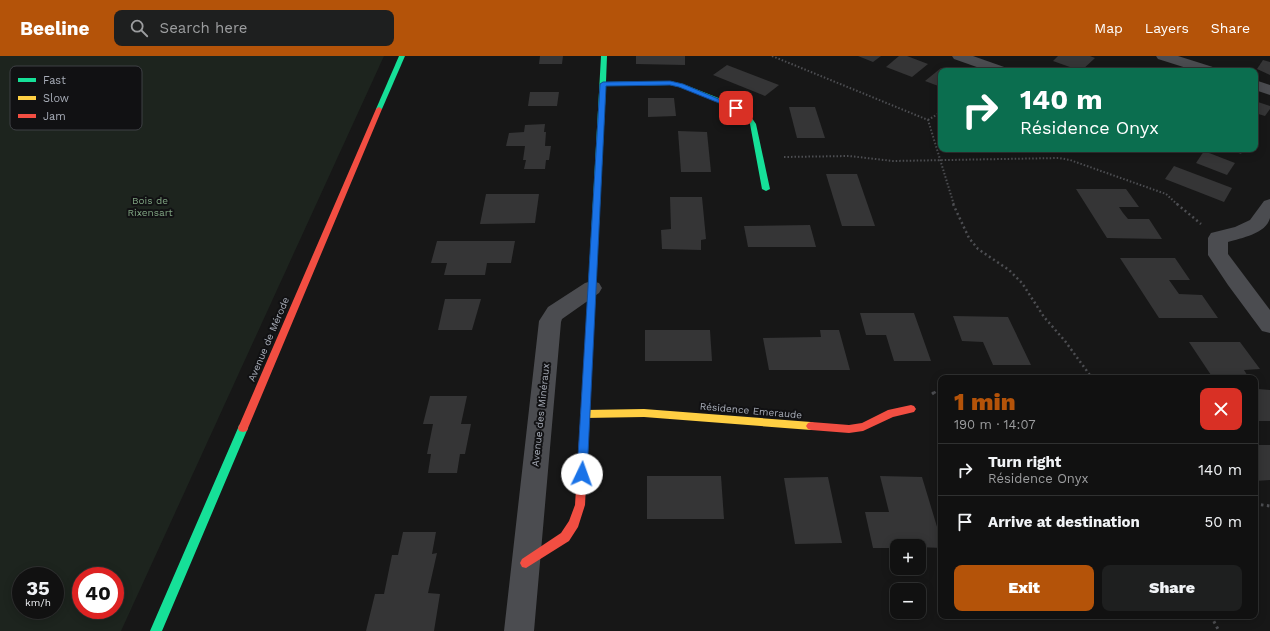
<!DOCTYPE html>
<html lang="en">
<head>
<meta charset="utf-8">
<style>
  body { margin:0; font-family:"Work Sans",sans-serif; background:#1e1f1f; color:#f1f3f6; height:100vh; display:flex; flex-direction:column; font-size:15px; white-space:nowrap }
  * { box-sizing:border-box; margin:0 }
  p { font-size:13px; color:#9c9d9f }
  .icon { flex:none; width:22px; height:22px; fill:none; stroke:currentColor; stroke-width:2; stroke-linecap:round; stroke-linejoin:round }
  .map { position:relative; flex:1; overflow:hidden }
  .drawer { position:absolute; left:938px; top:319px; width:320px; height:244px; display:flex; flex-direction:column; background:#111; border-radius:8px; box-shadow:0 2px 10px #0003,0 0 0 1px #303131 }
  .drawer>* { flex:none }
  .guide { position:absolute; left:938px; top:12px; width:320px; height:84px; border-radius:8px; box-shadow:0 2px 10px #0003,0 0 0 1px #303131; background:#0b6e4f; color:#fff; overflow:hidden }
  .fabs { position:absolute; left:890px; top:483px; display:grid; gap:8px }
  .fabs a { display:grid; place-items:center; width:36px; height:36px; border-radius:8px; background:#111; box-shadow:0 2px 10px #0003,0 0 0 1px #303131; font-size:20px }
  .speed { position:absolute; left:12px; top:511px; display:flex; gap:8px; font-size:20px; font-weight:700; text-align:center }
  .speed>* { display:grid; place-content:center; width:52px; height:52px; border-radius:50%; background:#111; box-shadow:0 2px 10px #0003,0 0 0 1px #303131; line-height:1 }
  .speed small { font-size:10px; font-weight:400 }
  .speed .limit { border:6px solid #d22; background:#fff; color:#111 }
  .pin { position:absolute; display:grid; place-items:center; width:34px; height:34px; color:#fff; margin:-17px; border-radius:8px; box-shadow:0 2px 6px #0006 }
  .me { position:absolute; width:44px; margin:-22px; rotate:3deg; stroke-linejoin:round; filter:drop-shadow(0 0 3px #0008) }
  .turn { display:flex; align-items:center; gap:14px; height:84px; padding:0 16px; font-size:18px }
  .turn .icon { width:52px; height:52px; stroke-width:2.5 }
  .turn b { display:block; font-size:28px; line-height:34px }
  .round { display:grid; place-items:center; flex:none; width:42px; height:42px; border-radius:8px; background:#1e1f1f }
  .headline { display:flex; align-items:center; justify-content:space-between; height:68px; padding:0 16px }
  h1 { font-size:24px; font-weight:800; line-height:30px; color:#b45309 }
  .cta { display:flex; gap:8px; margin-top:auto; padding:8px 16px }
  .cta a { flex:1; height:46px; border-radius:8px; background:#b45309; color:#fff; font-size:16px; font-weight:800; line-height:46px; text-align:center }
  .cta a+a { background:#1e1f1f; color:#f1f3f6 }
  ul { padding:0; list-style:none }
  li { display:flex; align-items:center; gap:12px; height:52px; padding:0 16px; border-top:1px solid #303131 }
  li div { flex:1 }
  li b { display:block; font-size:15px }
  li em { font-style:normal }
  header { display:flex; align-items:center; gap:24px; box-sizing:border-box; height:56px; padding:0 20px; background:#b45309; color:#fff }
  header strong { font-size:19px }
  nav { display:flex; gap:22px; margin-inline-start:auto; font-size:14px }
  .search { width:280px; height:36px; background:#1e1f1f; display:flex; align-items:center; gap:10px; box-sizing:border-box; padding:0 14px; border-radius:8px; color:#9c9d9f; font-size:15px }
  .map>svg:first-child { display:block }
  .green { fill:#1d241e; fill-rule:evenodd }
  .building { fill:#353536 }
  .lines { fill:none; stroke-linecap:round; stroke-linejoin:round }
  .path-far2 { stroke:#4d4e52; stroke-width:2; stroke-dasharray:1.5 2; stroke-linecap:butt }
  .path-far1 { stroke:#4d4e52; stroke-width:2.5; stroke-dasharray:2 3; stroke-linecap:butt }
  .path { stroke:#4d4e52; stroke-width:3; stroke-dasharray:2.5 3.5; stroke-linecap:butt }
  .street { fill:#4b4c50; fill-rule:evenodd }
  .fast { fill:#16e098; fill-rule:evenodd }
  .slow { fill:#ffcf43; fill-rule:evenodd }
  .jam { fill:#f24e42; fill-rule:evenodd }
  .route { fill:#1a73e8; stroke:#114b97 }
  .labels { text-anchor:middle; stroke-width:4; stroke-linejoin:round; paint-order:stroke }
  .park-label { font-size:10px; fill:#7fa381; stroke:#111113 }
  .street-label { font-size:10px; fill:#a8adb8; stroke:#111113 }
  .key { fill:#111113; stroke:#3e4045; stroke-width:1 }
  .key-label { font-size:11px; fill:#a8adb8 }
</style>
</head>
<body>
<header>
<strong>Beeline</strong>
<div class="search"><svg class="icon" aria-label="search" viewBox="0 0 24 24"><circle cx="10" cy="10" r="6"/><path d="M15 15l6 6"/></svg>Search here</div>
<nav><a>Map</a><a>Layers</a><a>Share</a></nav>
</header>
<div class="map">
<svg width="1270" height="575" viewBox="0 0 1270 575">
  <rect width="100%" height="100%" fill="#171717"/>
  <path class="green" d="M0 0H384L121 575H0ZM21 520H55V554H21ZM81 520H115V554H81Z"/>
  <g class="building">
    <polygon points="540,0 563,0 562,8 539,8"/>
    <polygon points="636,0 685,0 685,9 636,8"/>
    <polygon points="858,0 881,0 873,6"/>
    <polygon points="899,0 907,0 928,8 912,21 886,11"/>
    <polygon points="1058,0 1090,0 1095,2 1081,15 1053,5"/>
    <polygon points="1263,4 1270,6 1270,19 1257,13"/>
    <polygon points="727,9 779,29 765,40 713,19"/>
    <polygon points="941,12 948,15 941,15 941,31 925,25"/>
    <polygon points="530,36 559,36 557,50 528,50"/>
    <polygon points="648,42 674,42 676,60 648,61"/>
    <polygon points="1255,45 1270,50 1270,53 1265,60 1255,57"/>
    <polygon points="789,51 815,51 825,82 797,82"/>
    <polygon points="545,68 544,76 546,76 545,90 551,90 549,104 546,104 545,113 524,113 526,104 523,104 525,90 506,90 509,77 524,76 525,69"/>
    <polygon points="678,75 707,76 711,116 681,116"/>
    <polygon points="1228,93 1244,93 1241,98"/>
    <polygon points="1204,95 1235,107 1227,119 1196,107"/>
    <polygon points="1174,110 1232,132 1224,146 1165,123"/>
    <polygon points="826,118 857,118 875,170 842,170"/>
    <polygon points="1076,133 1126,133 1139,151 1119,151 1123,157 1128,163 1149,163 1162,183 1107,182"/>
    <polygon points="486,138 539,138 535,167 480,168"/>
    <polygon points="670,141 702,141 706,183 701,184 701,194 662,193 661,174 671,173"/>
    <polygon points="810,169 816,191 748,191 744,170"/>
    <polygon points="437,185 515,185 511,207 487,207 485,219 444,219 447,207 431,207"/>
    <polygon points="1120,202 1175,202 1190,224 1169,224 1179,238 1202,239 1218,262 1159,262"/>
    <polygon points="445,243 481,243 472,274 438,274"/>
    <polygon points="860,257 914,257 931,305 894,305 886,279 866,279"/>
    <polygon points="953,260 1008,261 1031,309 993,309 983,286 962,285"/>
    <polygon points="645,274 710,274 712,305 645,305"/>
    <polygon points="820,274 839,274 850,314 769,314 763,282 821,281"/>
    <polygon points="1189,286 1240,286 1260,313 1244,314 1249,322 1213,322"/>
    <polygon points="1255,330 1258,333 1270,334 1270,365 1255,365"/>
    <polygon points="430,340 467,340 461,368 471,368 465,398 460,398 457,417 428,417 431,398 427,398 433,368 423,368"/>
    <polygon points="1255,389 1270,389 1270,424 1255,425"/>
    <polygon points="647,420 721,420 724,463 647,463"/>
    <polygon points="880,420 922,421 941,484 941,492 897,490 897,492 873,492 865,456 889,456"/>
    <polygon points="828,421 842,487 795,488 784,422"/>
    <polygon points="403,476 436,476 432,498 437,497 428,537 440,538 434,575 366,575 375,538 384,538 392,499 398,499"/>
  </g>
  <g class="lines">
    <g class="path-far2">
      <polyline points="772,0 928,64 954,149"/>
      <polyline points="928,64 941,56"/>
      <polyline points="784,101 849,100 893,105 1059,102 1070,104 1166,138 1178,149"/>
    </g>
    <g class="path-far1">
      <polyline points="953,148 969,182 978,193 1009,214 1022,227 1044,261 1065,285 1092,322"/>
      <polyline points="1177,148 1201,168"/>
      <polyline points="1071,322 1091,322"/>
      <polyline points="934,337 941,331"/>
    </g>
    <g class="path">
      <polyline points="932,338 935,336"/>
      <polyline points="1255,448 1270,450"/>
      <polyline points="1211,560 1219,575"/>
    </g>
    <g class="street">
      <polygon points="952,0 973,0 1007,12 1009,15 988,15 954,3"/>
      <polygon points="1156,0 1178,0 1216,12 1218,15 1196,15 1158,3"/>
      <polygon points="1255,24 1270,29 1270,39 1255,34"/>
      <path d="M1270 143C1270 149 1270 156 1270 162 1266 178 1241 182 1228 186V198L1270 254V277L1262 275 1228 229 1208 199V182L1211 177 1235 171 1250 164 1264 145Z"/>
      <polygon points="592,225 599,227 602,232 599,237 562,263 561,266 534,575 504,575 539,265 548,251 585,227"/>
    </g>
    <g class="fast">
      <polygon points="399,0 405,0 382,53 377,54 376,53"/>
      <path d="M601 0H607L606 26 670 25 683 28 739 50 749 58 756 68 770 133 766 135 762 133 750 68C736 47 703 40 679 31L670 29 606 30 594 270 590 273 586 270Z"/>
      <polygon points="243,368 247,369 248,372 162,575 150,575 238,372 239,369"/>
    </g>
    <polygon class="slow" points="644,353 811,366 814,367 816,370 814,373 811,374 644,361 585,362 582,361 580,358 582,355 585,354"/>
    <g class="jam">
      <polygon points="379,51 382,53 248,372 247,375 243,376 239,375 238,372 376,53"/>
      <polygon points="590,267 594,270 585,449 578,471 569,485 526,512 522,511 520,507 522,503 561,477 569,465 575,449 586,270"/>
      <polygon points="911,349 914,350 916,353 914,356 893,361 863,375 849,377 811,374 808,373 806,370 808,367 811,366 849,369 862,367 888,354"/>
    </g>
  </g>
  <polygon class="route" points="670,25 683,28 740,52 734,53 679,31 670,29 606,30 587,418 586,422 582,423 578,422 577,418 600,28 603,26"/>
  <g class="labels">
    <g class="park-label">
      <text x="150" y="148">Bois de<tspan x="150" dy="12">Rixensart</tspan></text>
    </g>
    <g class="street-label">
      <text transform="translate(268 283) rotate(-67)" y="4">Avenue de Mérode</text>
      <text transform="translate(751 354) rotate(5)" y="4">Résidence Emeraude</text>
      <text transform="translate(540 359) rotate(-84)" y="4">Avenue des Minéraux</text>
    </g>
  </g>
  <rect x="10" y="10" width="132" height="64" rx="6" class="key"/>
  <rect x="18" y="22" width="18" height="4" fill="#16e098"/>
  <rect x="18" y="40" width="18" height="4" fill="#ffcf43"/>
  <rect x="18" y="58" width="18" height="4" fill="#f24e42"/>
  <g class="key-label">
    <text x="43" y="28">Fast</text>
    <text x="43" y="46">Slow</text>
    <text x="43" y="64">Jam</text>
  </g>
</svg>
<div class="fabs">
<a>+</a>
<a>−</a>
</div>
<div class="speed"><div>35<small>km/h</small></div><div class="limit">40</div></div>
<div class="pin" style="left:736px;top:52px;background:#d93025"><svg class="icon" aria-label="arrive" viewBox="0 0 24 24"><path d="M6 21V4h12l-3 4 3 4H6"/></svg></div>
<svg class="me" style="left:582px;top:418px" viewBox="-20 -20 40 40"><circle r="19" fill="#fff"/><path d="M0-13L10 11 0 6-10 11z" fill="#1a73e8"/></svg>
<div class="guide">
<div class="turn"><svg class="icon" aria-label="right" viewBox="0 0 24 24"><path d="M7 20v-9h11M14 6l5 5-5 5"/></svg><div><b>140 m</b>Résidence Onyx</div></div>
</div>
<section class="drawer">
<div class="headline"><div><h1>1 min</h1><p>190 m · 14:07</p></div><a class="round" style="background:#d93025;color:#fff"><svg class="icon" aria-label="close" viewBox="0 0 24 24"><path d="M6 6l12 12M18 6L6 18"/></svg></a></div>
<ul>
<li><svg class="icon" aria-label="right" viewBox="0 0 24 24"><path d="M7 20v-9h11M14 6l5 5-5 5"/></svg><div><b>Turn right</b><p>Résidence Onyx</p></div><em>140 m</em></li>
<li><svg class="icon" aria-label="arrive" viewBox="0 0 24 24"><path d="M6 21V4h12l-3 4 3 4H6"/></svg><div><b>Arrive at destination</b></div><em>50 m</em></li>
</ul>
<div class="cta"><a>Exit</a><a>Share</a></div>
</section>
</div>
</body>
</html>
